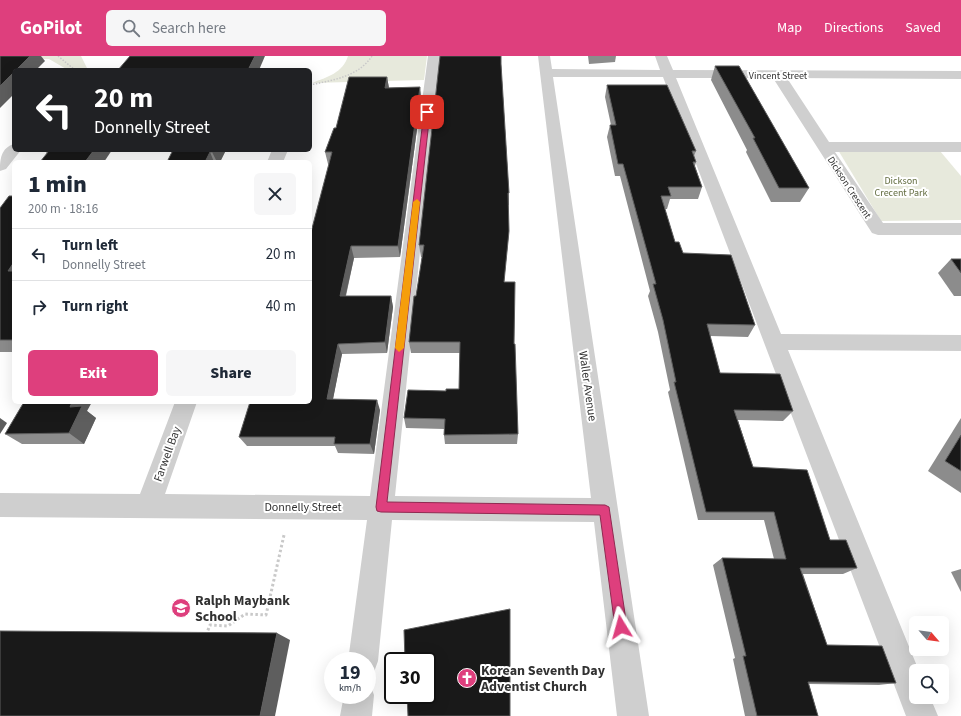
<!DOCTYPE html>
<html lang="en">
<head>
<meta charset="utf-8">
<style>
  body { margin:0; font-family:"Source Sans 3",sans-serif; background:#f6f6f7; color:#1f2937; height:100vh; display:flex; flex-direction:column; font-size:15px; white-space:nowrap }
  * { box-sizing:border-box; margin:0 }
  p { font-size:13px; color:#747a83 }
  .icon { flex:none; width:22px; height:22px; fill:none; stroke:currentColor; stroke-width:2; stroke-linecap:round; stroke-linejoin:round }
  .map { position:relative; flex:1; overflow:hidden }
  .side { position:absolute; left:12px; top:104px; width:300px; height:244px; display:flex; flex-direction:column; background:#fff; border-radius:6px; box-shadow:0 4px 16px #0002 }
  .side>* { flex:none }
  .guide { position:absolute; left:12px; top:12px; width:300px; height:84px; border-radius:6px; box-shadow:0 4px 16px #0002; background:#202124; color:#fff; overflow:hidden }
  .needle { width:26px; rotate:118deg }
  .fabs { position:absolute; left:909px; top:560px; display:grid; gap:8px }
  .fabs a { display:grid; place-items:center; width:40px; height:40px; border-radius:6px; background:#fff; box-shadow:0 4px 16px #0002; font-size:20px }
  .speed { position:absolute; left:324px; top:596px; display:flex; gap:8px; font-size:20px; font-weight:700; text-align:center }
  .speed>* { display:grid; place-content:center; width:52px; height:52px; border-radius:50%; background:#fff; box-shadow:0 4px 16px #0002; line-height:1 }
  .speed small { font-size:10px; font-weight:400 }
  .speed .limit { border:2px solid #111; border-radius:6px; background:#fff; color:#111 }
  .pin { position:absolute; display:grid; place-items:center; width:34px; height:34px; color:#fff; margin:-17px; border-radius:8px; box-shadow:0 2px 6px #0006 }
  .me { position:absolute; width:44px; margin:-22px; rotate:352deg; stroke-linejoin:round; filter:drop-shadow(0 0 3px #0008) }
  .turn { display:flex; align-items:center; gap:14px; height:84px; padding:0 16px; font-size:18px }
  .turn .icon { width:52px; height:52px; stroke-width:2.5 }
  .turn b { display:block; font-size:28px; line-height:34px }
  .round { display:grid; place-items:center; flex:none; width:42px; height:42px; border-radius:6px; background:#f6f6f7 }
  .overview { display:flex; align-items:center; justify-content:space-between; height:68px; padding:0 16px }
  h1 { font-size:24px; font-weight:800; line-height:30px }
  .cta { display:flex; gap:8px; margin-top:auto; padding:8px 16px }
  .cta a { flex:1; height:46px; border-radius:6px; background:#de3f7d; color:#fff; font-size:16px; font-weight:800; line-height:46px; text-align:center }
  .cta a+a { background:#f6f6f7; color:#1f2937 }
  ul { padding:0; list-style:none }
  li { display:flex; align-items:center; gap:12px; height:52px; padding:0 16px; border-top:1px solid #e0e1e3 }
  li div { flex:1 }
  li b { display:block; font-size:15px }
  li em { font-style:normal }
  header { display:flex; align-items:center; gap:24px; box-sizing:border-box; height:56px; padding:0 20px; background:#de3f7d; color:#fff }
  header strong { font-size:19px }
  nav { display:flex; gap:22px; margin-inline-start:auto; font-size:14px }
  .search { width:280px; height:36px; background:#f6f6f7; display:flex; align-items:center; gap:10px; box-sizing:border-box; padding:0 14px; border-radius:6px; color:#747a83; font-size:15px }
  .map>svg:first-child { display:block }
  .green { fill:#e7e9dc }
  .lines { fill:none; stroke-linecap:round; stroke-linejoin:round }
  .path-far1 { stroke:#c9c9c9; stroke-width:1.5; stroke-dasharray:1.5 1.5; stroke-linecap:butt }
  .path { stroke:#c9c9c9; stroke-width:3; stroke-dasharray:2.5 2.5; stroke-linecap:butt }
  .minor { fill:#cfcfcf; fill-rule:evenodd }
  .wall { fill:#8c8c8c }
  .shaded-wall { fill:#5e5e5e }
  .building { fill:#191919; stroke:#5e5e5e }
  .route { fill:#de3f7d; stroke:#902951 }
  .slow { fill:#f59e0b }
  .labels { text-anchor:middle; stroke-width:4; stroke-linejoin:round; paint-order:stroke }
  .far-street-label { font-size:10px; fill:#323232; stroke:#fff }
  .far-park-label { font-size:10px; fill:#636d41; stroke:#fff }
  .street-label { font-size:12px; fill:#323232; stroke:#fff }
  .near-poi-label { font-size:14px; font-weight:bold; fill:#323232; stroke:#fff; text-anchor:start }
</style>
</head>
<body>
<header>
<strong>GoPilot</strong>
<div class="search"><svg class="icon" aria-label="search" viewBox="0 0 24 24"><circle cx="10" cy="10" r="6"/><path d="M15 15l6 6"/></svg>Search here</div>
<nav><a>Map</a><a>Directions</a><a>Saved</a></nav>
</header>
<div class="map">
<svg width="961" height="660" viewBox="0 0 961 660">
  <rect width="100%" height="100%" fill="#fff"/>
  <g class="green">
    <polygon points="0,0 81,0 88,14 68,14 49,3 0,2"/>
    <path d="M348 0H427L424 24 312 27C327 21 343 17 348 0Z"/>
    <polygon points="838,94 940,95 961,120 961,164 881,165"/>
  </g>
  <g class="lines">
    <g class="path-far1">
      <polyline points="58,0 75,14"/>
      <path d="M310 29C333 24 358 21 372 0"/>
    </g>
    <polyline class="path" points="206,579 210,569 228,570 245,558 266,559 284,479"/>
    <g class="minor">
      <polygon points="428,0 440,0 395,440 591,442 538,0 550,0 552,13 660,14 655,0 667,0 673,14 961,15 961,23 787,22 829,86 961,86 961,96 835,96 883,167 961,167 961,179 878,179 872,177 773,22 676,22 781,278 961,279 961,295 788,294 919,615 916,615 916,641 930,641 938,660 906,660 663,21 553,21 649,660 617,660 594,466 392,464 378,605 374,616 367,618 367,605 348,605 367,464 0,461 0,437 140,438 175,346 197,346 165,438 370,440"/>
      <path d="M14 88V94H21L6 113 0 115C0 103 1 92 14 88Z"/>
      <polygon points="272,94 288,94 283,106 267,106"/>
      <polygon points="367,627 370,628 374,639 372,660 340,660 344,639 367,639"/>
    </g>
  </g>
  <g class="wall">
    <polygon points="588,0 616,0 615,6 589,8"/>
    <polygon points="501,8 509,137 509,149 508,149 509,175 508,187 504,226 514,288 518,378 517,388 445,388 444,379 444,373 406,372 404,362 446,335 459,333 460,297 411,297 409,286 422,201 421,201 419,189"/>
    <polygon points="715,10 809,132 800,146 771,146 746,96 747,94 711,24"/>
    <polygon points="387,21 389,32 420,31 421,43 400,201 354,202 346,240 391,240 393,251 387,297 342,298 333,343 380,354 374,398 338,397 335,390 247,390 239,381 310,346 329,108 328,108 325,96"/>
    <polygon points="607,29 696,95 694,100 696,106 695,110 702,131 698,143 670,143 667,153 665,153 675,186 683,197 755,269 748,281 710,280 720,317 793,355 783,365 738,364 753,411 830,484 857,512 843,518 803,518 827,589 896,627 879,629 809,628 818,660 745,660 733,603 735,602 713,509 722,502 774,503 764,464 698,464 668,336 670,334 658,276 648,240 650,235 620,120 615,120 607,81 610,69 611,69 605,41"/>
    <polygon points="173,94 226,94 220,106 167,106"/>
    <polygon points="14,139 14,296 0,296 0,152"/>
    <polygon points="951,203 961,203 961,240 954,240 938,217"/>
    <polygon points="87,355 96,362 84,388 22,388 5,378"/>
    <polygon points="961,362 961,437 928,415"/>
    <polygon points="961,513 961,536 951,516"/>
  </g>
  <g class="shaded-wall">
    <polygon points="30,0 41,0 45,5 36,14 16,14"/>
    <polygon points="255,0 265,0 259,14 248,14"/>
    <polygon points="14,16 14,38 0,52 0,30"/>
    <polygon points="387,21 389,32 385,32"/>
    <polygon points="420,31 421,43 400,201 398,190"/>
    <polygon points="94,94 112,94 104,106 85,106"/>
    <polygon points="214,94 226,94 220,106 217,106 212,96"/>
    <polygon points="210,96 214,106 205,106"/>
    <polygon points="351,190 354,202 343,251 340,240"/>
    <polygon points="14,206 14,221 8,215"/>
    <polygon points="391,240 393,251 387,297 385,286"/>
    <polygon points="338,288 342,298 331,353 327,343"/>
    <polygon points="377,344 380,354 374,398 370,388"/>
    <polygon points="72,346 92,346 87,355 96,362 84,388 69,377 70,351"/>
    <polygon points="0,362 7,367 0,378"/>
    <polygon points="277,577 290,584 275,660 260,660"/>
  </g>
  <g class="building">
    <polygon points="0,0 30,0 16,14 14,14 14,16 0,30"/>
    <polygon points="130,0 255,0 248,14 118,14"/>
    <polygon points="440,0 501,0 501,8 509,137 508,137 509,175 504,226 515,226 514,288 515,288 518,378 444,379 445,363 404,362 408,334 446,335 446,333 459,333 460,286 409,286 414,240 416,240 424,189 419,189"/>
    <polygon points="715,10 739,10 809,132 779,132 753,82 755,82"/>
    <polygon points="349,21 387,21 385,32 420,31 398,190 351,190 340,240 391,240 385,286 338,288 327,343 377,344 370,388 334,388 335,381 239,381 250,346 310,346 310,180 332,96 325,96 334,72 336,72"/>
    <polygon points="607,29 667,29 696,95 692,95 696,106 693,106 702,131 668,131 671,140 661,140 675,186 679,186 683,197 731,199 755,269 707,268 720,317 780,318 793,355 734,354 753,411 807,414 830,484 846,484 857,512 800,512 827,589 882,590 896,627 808,626 818,660 757,660 743,600 746,600 722,502 786,503 774,456 706,456 674,326 676,326 663,264 653,228 656,228 623,108 618,108 610,69 616,69"/>
    <polygon points="47,94 94,94 85,106 40,106 48,96 46,96"/>
    <polygon points="173,94 214,94 212,96 210,96 205,106 167,106"/>
    <polygon points="14,139 14,206 8,215 14,215 14,284 0,284 0,152 9,140 13,140"/>
    <polygon points="951,203 961,203 961,217"/>
    <polygon points="24,346 72,346 70,351 82,350 69,377 5,378"/>
    <polygon points="961,379 961,415 945,405"/>
    <polygon points="510,553 510,660 408,660 407,639 427,639 427,605 405,605 404,574"/>
    <polygon points="0,575 277,577 260,660 0,660"/>
  </g>
  <polygon class="route" points="427,54 430,56 387,446 605,449 609,451 627,571 625,575 621,577 616,575 615,571 600,459 381,456 377,455 376,451 424,56"/>
  <polygon class="slow" points="417,143 420,146 404,292 399,296 395,292 413,146"/>
  <defs>
    <symbol id="school-disc" viewBox="-11 -11 22 22"><circle r="9.5" fill="#de3f7d" stroke="#fff"/><path d="M0-5L7-2L0 1L-7-2ZM-4 1L0 2.5L4 1V4Q0 6-4 4Z" fill="#fff"/></symbol>
    <symbol id="church-disc" viewBox="-11 -11 22 22"><circle r="9.5" fill="#de3f7d" stroke="#fff"/><path d="M-1.2-6h2.4v3.5h3.3v2.4h-3.3V6h-2.4V-.1h-3.3v-2.4h3.3Z" fill="#fff"/></symbol>
  </defs>
  <g fill-rule="evenodd">
    <use href="#school-disc" x="170" y="541" width="22" height="22"/>
    <use href="#church-disc" x="456" y="611" width="22" height="22"/>
  </g>
  <g class="labels">
    <g class="far-street-label">
      <text x="778" y="23">Vincent Street</text>
      <text transform="translate(850 131) rotate(57)" y="4">Dickson Crescent</text>
    </g>
    <g class="far-park-label">
      <text x="901" y="128">Dickson<tspan x="901" dy="12">Crecent Park</tspan></text>
    </g>
    <g class="street-label">
      <text transform="translate(588 330) rotate(82)" y="4">Waller Avenue</text>
      <text transform="translate(167 398) rotate(-70)" y="4">Farwell Bay</text>
      <text x="303" y="455">Donnelly Street</text>
    </g>
    <g class="near-poi-label">
      <text x="195" y="549">Ralph Maybank<tspan x="195" dy="16">School</tspan></text>
      <text x="481" y="619">Korean Seventh Day<tspan x="481" dy="16">Adventist Church</tspan></text>
    </g>
  </g>
</svg>
<div class="fabs">
<a><svg class="needle" viewBox="-14 -14 28 28"><path d="M0-13l5 13h-10z" fill="#e53935"/><path d="M0 13l5-13h-10z" fill="#747a83"/></svg></a>
<a><svg class="icon" aria-label="search" viewBox="0 0 24 24"><circle cx="10" cy="10" r="6"/><path d="M15 15l6 6"/></svg></a>
</div>
<div class="speed"><div>19<small>km/h</small></div><div class="limit">30</div></div>
<div class="pin" style="left:427px;top:56px;background:#d93025"><svg class="icon" aria-label="arrive" viewBox="0 0 24 24"><path d="M6 21V4h12l-3 4 3 4H6"/></svg></div>
<svg class="me" style="left:621px;top:571px" viewBox="-20 -20 40 40"><path d="M0-17L14 15 0 8-14 15z" fill="#de3f7d" stroke="#fff" stroke-width="4"/></svg>
<div class="guide">
<div class="turn"><svg class="icon" aria-label="left" viewBox="0 0 24 24"><path d="M17 20v-9H6M10 6l-5 5 5 5"/></svg><div><b>20 m</b>Donnelly Street</div></div>
</div>
<section class="side">
<div class="overview"><div><h1>1 min</h1><p>200 m · 18:16</p></div><a class="round"><svg class="icon" aria-label="close" viewBox="0 0 24 24"><path d="M6 6l12 12M18 6L6 18"/></svg></a></div>
<ul>
<li><svg class="icon" aria-label="left" viewBox="0 0 24 24"><path d="M17 20v-9H6M10 6l-5 5 5 5"/></svg><div><b>Turn left</b><p>Donnelly Street</p></div><em>20 m</em></li>
<li><svg class="icon" aria-label="right" viewBox="0 0 24 24"><path d="M7 20v-9h11M14 6l5 5-5 5"/></svg><div><b>Turn right</b></div><em>40 m</em></li>
</ul>
<div class="cta"><a>Exit</a><a>Share</a></div>
</section>
</div>
</body>
</html>
